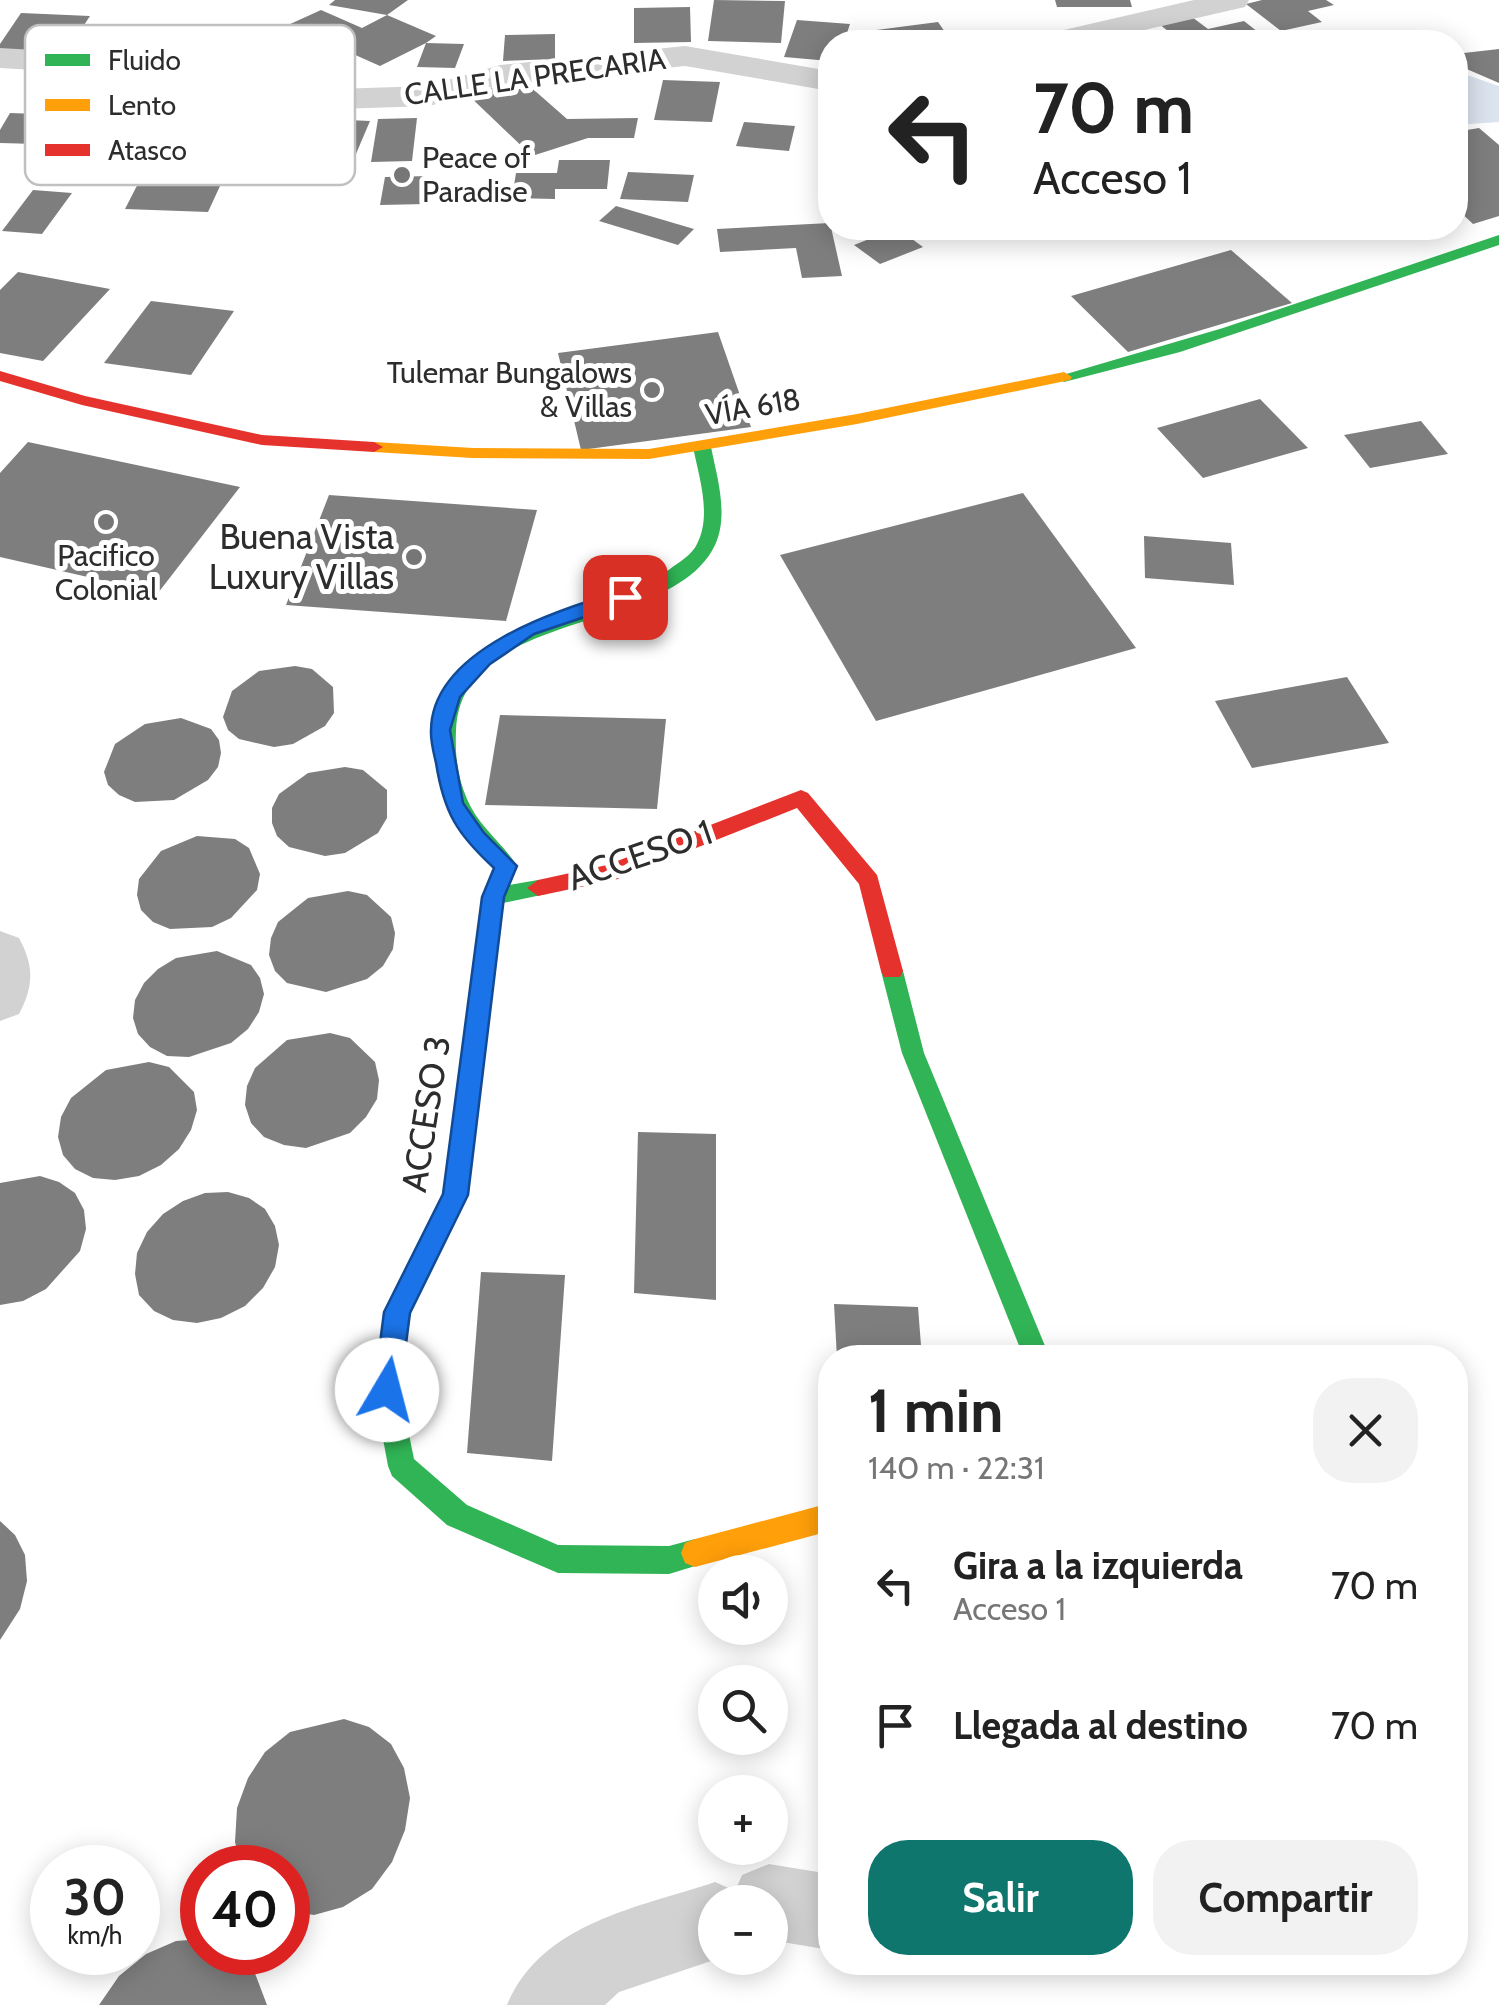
<!DOCTYPE html>
<html lang="es">
<head>
<meta charset="utf-8">
<style>
  body { margin:0; font-family:Cabin,sans-serif; background:#f2f2f2; color:#222; height:100vh; display:flex; flex-direction:column; font-size:38px; white-space:nowrap }
  * { box-sizing:border-box; margin:0 }
  p { font-size:32px; color:#767676 }
  .icon { flex:none; width:55px; height:55px; fill:none; stroke:currentColor; stroke-width:2; stroke-linecap:round; stroke-linejoin:round }
  .map { position:relative; flex:1; overflow:hidden }
  .panel { position:absolute; left:818px; top:1345px; width:650px; height:630px; display:flex; flex-direction:column; background:#fff; border-radius:40px; box-shadow:0 5px 25px #0003 }
  .panel>* { flex:none }
  .hud { position:absolute; left:818px; top:30px; width:650px; height:210px; border-radius:40px; box-shadow:0 5px 25px #0003; background:#fff; color:#222; overflow:hidden }
  .buttons { position:absolute; left:698px; top:1555px; display:grid; gap:20px }
  .buttons a { display:grid; place-items:center; width:90px; height:90px; border-radius:50%; background:#fff; box-shadow:0 5px 25px #0003; font-size:50px }
  .speed { position:absolute; left:30px; top:1845px; display:flex; gap:20px; font-size:50px; font-weight:700; text-align:center }
  .speed>* { display:grid; place-content:center; width:130px; height:130px; border-radius:50%; background:#fff; box-shadow:0 5px 25px #0003; line-height:1 }
  .speed small { font-size:25px; font-weight:400 }
  .speed .limit { border:15px solid #d22; background:#fff; color:#111 }
  .pin { position:absolute; display:grid; place-items:center; width:85px; height:85px; color:#fff; margin:-42px; border-radius:20px; box-shadow:0 5px 15px #0006 }
  .me { position:absolute; width:110px; margin:-55px; rotate:8deg; stroke-linejoin:round; filter:drop-shadow(0 0 8px #0008) }
  .turn { display:flex; align-items:center; gap:35px; height:210px; padding:0 50px; font-size:45px }
  .turn .icon { width:130px; height:130px; stroke-width:2.5 }
  .turn b { display:block; font-size:70px; line-height:85px }
  .round { display:grid; place-items:center; flex:none; width:105px; height:105px; border-radius:40px; background:#f2f2f2 }
  .head { display:flex; align-items:center; justify-content:space-between; height:170px; padding:0 50px }
  h1 { font-size:60px; font-weight:700; line-height:75px }
  .cta { display:flex; gap:20px; margin-top:auto; padding:20px 50px }
  .cta a { flex:1; height:115px; border-radius:40px; background:#0f766e; color:#fff; font-size:40px; font-weight:700; line-height:115px; text-align:center }
  .cta a+a { background:#f2f2f2; color:#222 }
  ul { padding:0; list-style:none }
  li { display:flex; align-items:center; gap:30px; height:140px; padding:0 50px }
  li div { flex:1 }
  li b { display:block; font-size:38px }
  li em { font-style:normal }
  .map>svg:first-child { display:block }
  .water { fill:#dbe3ee }
  .building { fill:#7e7e7e }
  .lines { fill:none; stroke-linecap:round; stroke-linejoin:round }
  .street { fill:#d2d2d2; fill-rule:evenodd }
  .fast { fill:#30b455; fill-rule:evenodd }
  .slow { fill:#ff9f0a; fill-rule:evenodd }
  .jam { fill:#e5322d; fill-rule:evenodd }
  .route { fill:#1a73e8; stroke:#114b97; stroke-width:2.5 }
  .poi-dot { fill:#767676; stroke:#fff; stroke-width:4 }
  .labels { text-anchor:middle; stroke-width:10; stroke-linejoin:round; paint-order:stroke }
  .far-street-label { font-size:30px; fill:#2d2d2d; stroke:#fff }
  .far-poi-label { font-size:30px; fill:#2d2d2d; stroke:#fff; text-anchor:start }
  .poi-label { font-size:35px; fill:#2d2d2d; stroke:#fff; text-anchor:end }
  .street-label { font-size:35px; fill:#2d2d2d; stroke:#fff }
  .key { fill:#fff; stroke:#c0c0c0; stroke-width:2.5 }
  .key-label { font-size:28px; fill:#2d2d2d }
</style>
</head>
<body>
<div class="map">
<svg width="1499" height="2005" viewBox="0 0 1499 2005">
  <rect width="100%" height="100%" fill="#fff"/>
  <polygon class="water" points="1455,71 1499,86 1499,122 1455,125"/>
  <g class="building">
    <polygon points="335,0 408,0 387,15 329,5"/>
    <polygon points="714,0 785,1 781,43 708,41"/>
    <polygon points="1055,0 1130,0 1132,7 1057,7"/>
    <polygon points="1262,0 1326,0 1334,5 1308,11 1322,22 1281,31 1246,4"/>
    <polygon points="690,7 691,42 634,43 634,8"/>
    <polygon points="321,10 362,28 387,15 436,36 426,43 464,44 455,68 417,67 426,43 380,66 288,25"/>
    <polygon points="21,13 90,16 66,53 0,51 0,44"/>
    <polygon points="1192,17 1208,29 1244,21 1263,36 1233,42 1182,42 1159,24"/>
    <polygon points="797,20 850,24 844,42 830,42 830,61 784,57"/>
    <polygon points="938,22 952,42 868,42 861,32"/>
    <polygon points="555,34 555,59 503,61 505,35"/>
    <polygon points="1499,49 1499,83 1455,64 1455,54"/>
    <polygon points="517,75 567,119 638,118 634,138 588,138 532,156 464,91"/>
    <polygon points="663,80 720,82 712,122 654,120"/>
    <polygon points="50,95 137,97 110,146 0,143 0,130 10,113 39,114"/>
    <polygon points="417,118 412,161 371,162 378,119"/>
    <polygon points="326,119 370,121 350,168 304,166"/>
    <polygon points="744,122 795,126 789,151 736,146"/>
    <polygon points="1479,128 1499,145 1499,216 1473,224 1455,207 1455,132"/>
    <polygon points="559,160 610,160 607,189 555,189 555,199 512,198 516,173 557,173"/>
    <polygon points="145,170 226,173 208,212 125,209"/>
    <polygon points="628,172 694,175 688,202 620,199"/>
    <polygon points="430,176 426,204 380,205 385,177"/>
    <polygon points="33,190 72,193 42,234 2,231"/>
    <polygon points="616,206 694,229 678,245 599,221"/>
    <polygon points="830,223 842,276 802,278 796,248 720,252 717,229"/>
    <polygon points="897,228 923,247 880,264 854,245"/>
    <polygon points="1231,250 1292,303 1128,352 1071,296"/>
    <polygon points="18,272 110,289 43,361 0,353 0,290"/>
    <polygon points="151,301 234,311 191,375 104,363"/>
    <polygon points="718,332 751,427 581,450 558,353"/>
    <polygon points="1260,399 1308,448 1203,478 1157,428"/>
    <polygon points="1421,421 1448,454 1370,468 1344,435"/>
    <polygon points="28,442 240,487 158,593 0,557 0,473"/>
    <polygon points="1023,493 1136,648 876,721 780,555"/>
    <polygon points="329,495 537,510 506,621 286,605"/>
    <polygon points="1144,536 1231,543 1234,585 1145,578"/>
    <polygon points="295,666 312,669 333,687 334,713 325,726 293,744 274,747 239,739 228,730 223,717 232,691 259,671"/>
    <polygon points="1347,677 1389,743 1252,768 1215,701"/>
    <polygon points="500,715 666,719 657,809 485,805"/>
    <polygon points="181,718 211,729 219,740 221,753 218,767 208,780 174,800 135,802 119,795 108,785 104,772 115,744 145,724"/>
    <polygon points="345,767 363,770 387,790 387,818 378,833 345,853 325,856 289,847 277,836 272,823 272,808 279,794 308,773"/>
    <polygon points="197,836 235,839 249,848 260,874 257,890 231,918 212,927 170,929 153,922 141,910 137,895 139,879 161,851"/>
    <polygon points="348,891 367,895 391,917 395,933 393,949 383,966 367,979 326,992 287,983 275,971 269,955 271,938 278,922 308,898"/>
    <polygon points="217,951 251,965 260,978 264,994 259,1012 248,1029 231,1043 189,1057 167,1056 150,1047 138,1034 133,1018 135,1000 144,983 158,969 176,958"/>
    <polygon points="330,1033 350,1038 375,1062 379,1080 377,1099 366,1117 350,1133 306,1148 284,1145 264,1137 251,1123 245,1105 247,1086 255,1068 287,1040"/>
    <polygon points="149,1062 169,1067 194,1092 197,1110 191,1130 179,1149 161,1165 139,1176 115,1180 93,1178 75,1169 63,1155 58,1137 61,1117 71,1098 106,1070"/>
    <polygon points="638,1132 716,1134 716,1300 634,1293"/>
    <polygon points="40,1176 59,1182 75,1193 84,1210 86,1229 80,1251 46,1289 23,1301 0,1305 0,1183"/>
    <polygon points="228,1192 249,1198 265,1209 275,1226 279,1245 275,1267 263,1288 245,1306 221,1318 197,1323 173,1320 154,1311 139,1295 135,1274 137,1253 147,1232 163,1214 183,1201 205,1193"/>
    <polygon points="481,1272 565,1275 552,1461 467,1453"/>
    <polygon points="834,1304 918,1307 922,1358 837,1358"/>
    <polygon points="0,1521 15,1535 25,1555 27,1581 20,1609 0,1640"/>
    <polygon points="344,1719 369,1727 391,1744 404,1768 410,1798 405,1830 392,1862 372,1889 343,1907 314,1915 288,1911 288,1868 242,1868 235,1842 237,1808 248,1778 265,1752 290,1732"/>
    <polygon points="202,1939 202,1952 236,1952 253,1968 267,2005 99,2005 119,1976 146,1954 176,1941"/>
  </g>
  <g class="lines">
    <g class="street">
      <polygon points="1194,0 1249,0 1245,7 1092,42 1037,42 1042,35"/>
      <polygon points="685,46 830,71 830,91 685,66 503,85 429,106 306,110 86,73 0,68 0,48 86,53 306,90 427,86 500,65"/>
      <path d="M0 931 19 938C34 966 34 985 19 1014L0 1021Z"/>
      <path d="M769 1864 830 1874V1950L770 1940V1902H715V1958H720L619 1992 605 2005H507C542 1922 638 1908 715 1882L735 1891 742 1875Z"/>
    </g>
    <g class="fast">
      <polygon points="1499,235 1499,245 1180,352 1064,382 1056,377 1223,328"/>
      <path d="M702 442 711 447C717 477 729 515 715 545 672 636 460 607 456 731 455 755 457 776 467 799 478 826 502 842 517 866L509 885 538 880 549 888 546 894 503 903 467 1195 410 1313 400 1390 414 1459 467 1505 558 1545 669 1546 695 1539 705 1543 709 1553 705 1563 669 1574 558 1573 447 1525 392 1476 388 1466 374 1390 384 1312 443 1194 482 897 495 868C460 834 433 791 436 741 436 732 435 720 437 711 461 618 605 618 670 569 679 562 692 555 697 544 712 515 699 477 693 447Z"/>
      <polygon points="892,962 900,965 903,971 924,1053 1050,1358 1024,1358 902,1053 881,971 884,965"/>
    </g>
    <g class="slow">
      <polygon points="1064,372 1072,377 1070,380 857,424 649,459 473,458 374,452 365,447 374,442 473,448 649,449 857,414"/>
      <polygon points="830,1503 830,1531 695,1567 685,1563 681,1553 685,1543 695,1539"/>
    </g>
    <g class="jam">
      <polygon points="0,371 85,396 262,435 374,442 383,447 374,452 262,445 82,405 0,381"/>
      <polygon points="801,790 808,793 877,875 903,971 900,977 884,977 881,971 859,884 797,808 618,879 538,896 527,888 538,880 607,865"/>
    </g>
  </g>
  <path class="route" d="M625 590 632 592V601L534 634 490 664 460 697 450 730 463 803 484 833 517 866 504 897 468 1195 410 1313 400 1390 396 1399 387 1403 378 1399 374 1390 384 1312 443 1194 482 897 494 868C457 834 444 813 436 763 434 754 431 743 431 733 429 649 562 608 625 590Z"/>
  <g class="poi-dot">
    <circle cx="402" cy="175" r="10"/>
    <circle cx="652" cy="390" r="10"/>
    <circle cx="106" cy="522" r="10"/>
    <circle cx="414" cy="557" r="10"/>
  </g>
  <g class="labels">
    <g class="far-street-label">
      <text transform="translate(535 77) rotate(-8)" y="10">CALLE LA PRECARIA</text>
      <text transform="translate(753 407) rotate(-10)" y="10">VÍA 618</text>
    </g>
    <g class="far-poi-label">
      <text x="422" y="168">Peace of<tspan x="422" dy="34">Paradise</tspan></text>
      <text x="632" y="383" text-anchor="end">Tulemar Bungalows<tspan x="632" dy="34">&amp; Villas</tspan></text>
      <text x="106" y="566" text-anchor="middle">Pacifico<tspan x="106" dy="34">Colonial</tspan></text>
    </g>
    <g class="poi-label">
      <text x="394" y="549">Buena Vista<tspan x="394" dy="40">Luxury Villas</tspan></text>
    </g>
    <g class="street-label">
      <text transform="translate(640 855) rotate(-19)" y="12">ACCESO 1</text>
      <text transform="translate(426 1114) rotate(-81)" y="12">ACCESO 3</text>
    </g>
  </g>
  <rect x="25" y="25" width="330" height="160" rx="15" class="key"/>
  <rect x="45" y="54" width="45" height="12" fill="#30b455"/>
  <rect x="45" y="99" width="45" height="12" fill="#ff9f0a"/>
  <rect x="45" y="144" width="45" height="12" fill="#e5322d"/>
  <g class="key-label">
    <text x="108" y="70">Fluido</text>
    <text x="108" y="115">Lento</text>
    <text x="108" y="160">Atasco</text>
  </g>
</svg>
<div class="buttons">
<a><svg class="icon" aria-label="sound" viewBox="0 0 24 24"><path d="M4 9h4l5-4v14l-5-4H4zM17 9q2 3 0 6"/></svg></a>
<a><svg class="icon" aria-label="search" viewBox="0 0 24 24"><circle cx="10" cy="10" r="6"/><path d="M15 15l6 6"/></svg></a>
<a>+</a>
<a>−</a>
</div>
<div class="speed"><div>30<small>km/h</small></div><div class="limit">40</div></div>
<div class="pin" style="left:625px;top:597px;background:#d93025"><svg class="icon" aria-label="arrive" viewBox="0 0 24 24"><path d="M6 21V4h12l-3 4 3 4H6"/></svg></div>
<svg class="me" style="left:387px;top:1390px" viewBox="-20 -20 40 40"><circle r="19" fill="#fff"/><path d="M0-13L10 11 0 6-10 11z" fill="#1a73e8"/></svg>
<div class="hud">
<div class="turn"><svg class="icon" aria-label="left" viewBox="0 0 24 24"><path d="M17 20v-9H6M10 6l-5 5 5 5"/></svg><div><b>70 m</b>Acceso 1</div></div>
</div>
<section class="panel">
<div class="head"><div><h1>1 min</h1><p>140 m · 22:31</p></div><a class="round"><svg class="icon" aria-label="close" viewBox="0 0 24 24"><path d="M6 6l12 12M18 6L6 18"/></svg></a></div>
<ul>
<li><svg class="icon" aria-label="left" viewBox="0 0 24 24"><path d="M17 20v-9H6M10 6l-5 5 5 5"/></svg><div><b>Gira a la izquierda</b><p>Acceso 1</p></div><em>70 m</em></li>
<li><svg class="icon" aria-label="arrive" viewBox="0 0 24 24"><path d="M6 21V4h12l-3 4 3 4H6"/></svg><div><b>Llegada al destino</b></div><em>70 m</em></li>
</ul>
<div class="cta"><a>Salir</a><a>Compartir</a></div>
</section>
</div>
</body>
</html>
